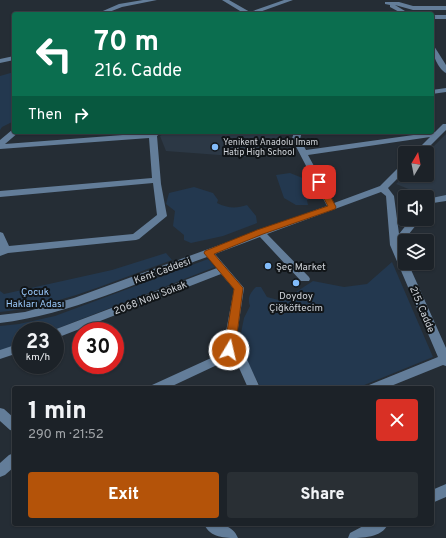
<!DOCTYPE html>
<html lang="en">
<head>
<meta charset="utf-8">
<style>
  body { margin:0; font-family:Overpass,sans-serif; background:#292f34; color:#f1f3f6; height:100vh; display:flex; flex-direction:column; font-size:15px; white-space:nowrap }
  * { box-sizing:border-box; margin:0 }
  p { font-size:13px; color:#a0a4a8 }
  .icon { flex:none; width:22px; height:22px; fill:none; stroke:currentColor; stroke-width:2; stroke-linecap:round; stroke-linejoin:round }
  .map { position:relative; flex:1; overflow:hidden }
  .drawer { position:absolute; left:12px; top:386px; width:422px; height:140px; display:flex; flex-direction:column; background:#1c2228; border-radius:4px; box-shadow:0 1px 3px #0004,0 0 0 1px #3a3f45 }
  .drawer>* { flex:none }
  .guide { position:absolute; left:12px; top:12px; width:422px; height:122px; border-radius:4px; box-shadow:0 1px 3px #0004,0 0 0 1px #3a3f45; background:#0b6e4f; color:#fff; overflow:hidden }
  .needle { width:26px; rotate:10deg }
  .tools { position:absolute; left:398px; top:146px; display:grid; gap:8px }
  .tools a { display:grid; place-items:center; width:36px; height:36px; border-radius:4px; background:#1c2228; box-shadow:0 1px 3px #0004,0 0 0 1px #3a3f45; font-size:20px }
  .speed { position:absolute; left:12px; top:322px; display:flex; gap:8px; font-size:20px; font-weight:700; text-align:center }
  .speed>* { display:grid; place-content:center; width:52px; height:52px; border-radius:50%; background:#1c2228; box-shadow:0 1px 3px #0004,0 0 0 1px #3a3f45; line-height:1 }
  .speed small { font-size:10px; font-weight:400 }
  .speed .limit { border:6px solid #d22; background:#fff; color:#111 }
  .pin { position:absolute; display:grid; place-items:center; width:34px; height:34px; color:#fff; margin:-17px; border-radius:8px; box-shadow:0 2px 6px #0006 }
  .me { position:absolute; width:44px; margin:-22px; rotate:9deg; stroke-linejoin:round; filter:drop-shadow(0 0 3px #0008) }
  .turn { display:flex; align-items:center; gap:14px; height:84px; padding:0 16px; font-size:18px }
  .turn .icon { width:52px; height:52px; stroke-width:2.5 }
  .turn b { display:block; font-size:28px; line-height:34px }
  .then { display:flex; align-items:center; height:38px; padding:0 16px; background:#0003; gap:8px; font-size:15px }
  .round { display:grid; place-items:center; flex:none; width:42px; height:42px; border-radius:4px; background:#292f34 }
  .summary { display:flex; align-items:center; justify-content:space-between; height:68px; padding:0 16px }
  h1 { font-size:24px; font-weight:800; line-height:30px }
  .primary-button { display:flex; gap:8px; margin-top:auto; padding:8px 16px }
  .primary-button a { flex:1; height:46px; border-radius:4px; background:#b45309; color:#fff; font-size:16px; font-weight:800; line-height:46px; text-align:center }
  .primary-button a+a { background:#292f34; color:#f1f3f6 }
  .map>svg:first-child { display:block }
  .built { fill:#2c3845 }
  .green { fill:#23384f }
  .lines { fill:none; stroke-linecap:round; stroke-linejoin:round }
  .minor { fill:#637d99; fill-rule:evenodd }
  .route { fill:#b45309; stroke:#753606 }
  .poi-dot { fill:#82bcfa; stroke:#111518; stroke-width:1.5 }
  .labels { text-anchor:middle; stroke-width:4; stroke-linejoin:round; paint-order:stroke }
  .far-poi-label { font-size:9px; fill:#cfd3d9; stroke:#111518; text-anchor:start }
  .poi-label { font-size:10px; fill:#cfd3d9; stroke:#111518; text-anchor:start }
  .street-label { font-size:10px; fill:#cfd3d9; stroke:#111518 }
  .park-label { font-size:10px; fill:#99c8fa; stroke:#111518 }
</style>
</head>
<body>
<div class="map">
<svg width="446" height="538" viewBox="0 0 446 538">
  <rect width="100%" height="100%" fill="#252d35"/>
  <g class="built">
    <polygon points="166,132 283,132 273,143 246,157 166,151 160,136"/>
    <polygon points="446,134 446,196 431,198 396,184 405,175 427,175 427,153"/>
  </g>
  <g class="green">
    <polygon points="14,72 14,121 2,127 0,130 0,76"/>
    <polygon points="290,173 305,179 319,191 318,195 307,200 308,205 296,205 284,198 276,175"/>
    <path d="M194 187 213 193 218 200 217 203C227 208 236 209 247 205L256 216 257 223 223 236 191 243 184 240V235L173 226 175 211 166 204 169 193Z"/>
    <path d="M166 253 172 260C118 279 57 307 0 312V291L4 294 112 270Z"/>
    <polygon points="208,259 215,267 51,331 21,331 21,343 0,351 0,326 19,324 55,316"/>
    <path d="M392 262 433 357 357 388H261L244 356 233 348 241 333 244 318 250 306C247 298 250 293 256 287H261L267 297 282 301 313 281 344 287 367 284Z"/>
  </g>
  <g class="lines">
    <g class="minor">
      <polygon points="143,0 157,0 122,7 104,14 96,14 119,4"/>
      <polygon points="222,0 229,0 250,12 284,0 293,0 254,14 245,14"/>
      <polygon points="385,2 399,2 413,6 446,6 446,10 413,10 395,5 410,14 403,14 390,7 390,5 385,4"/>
      <rect x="432" y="15" width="14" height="4"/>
      <path d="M432 45 434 46 446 65V73C438 69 432 54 432 45Z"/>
      <polygon points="14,56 14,60 0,63 0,59"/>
      <polygon points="446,88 446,92 432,94 432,90"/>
      <path d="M443 124H446V130L423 153H414L430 137 308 155 334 203 380 186 402 164H405V171L388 188 394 196 399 234 411 219H421L400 245 405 257V263H408L446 348V366L443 365 386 388H367L369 385 438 357 390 245 386 196 381 192 267 234 309 277 310 279 309 281H301L260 237 215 254 244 288 235 348 245 355 260 388H248L236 361 232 358 168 388H150L152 385 222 353 234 289 221 274 59 337 55 338V331H51L217 268 207 257C141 281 69 315 0 323V315L25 312 74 298 255 232 257 230 262 229 327 206 292 139 294 132H302L300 139 306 150 435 132Z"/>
      <polygon points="12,130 19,132 5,144 162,132 157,136 161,184 167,216 139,239 136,240 8,253 0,256 0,232 3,233 9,246 133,234 157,215 153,183 0,197 0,191 152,178 149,138 0,149 0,140"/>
      <polygon points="446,195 446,201 433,203 430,207 427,208 427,199"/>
      <polygon points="21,343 21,352 0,359 0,350"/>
      <polygon points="0,408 4,409 14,418 14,431 10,430 0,421"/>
      <polygon points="14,453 14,467 5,475 0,477 0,463 9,455"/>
      <polygon points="446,484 446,497 432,503 432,490"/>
      <path d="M204 524C217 524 232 523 238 538 225 538 210 538 204 524Z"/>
      <path d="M367 524H388C382 538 362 538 348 538L350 533Z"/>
    </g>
  </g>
  <polygon class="route" points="319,180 323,182 336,207 335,209 263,234 214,254 243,288 235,350 233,353 226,353 224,350 234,289 204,253 205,251 257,230 328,206 315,182"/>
  <g class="poi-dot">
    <circle cx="215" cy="147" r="4"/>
    <circle cx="268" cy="266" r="4"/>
    <circle cx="296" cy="283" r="4"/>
  </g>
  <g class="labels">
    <g class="far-poi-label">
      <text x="223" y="145">Yenikent Anadolu Imam<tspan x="223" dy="10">Hatip High School</tspan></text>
    </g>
    <g class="poi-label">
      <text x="276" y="270">Şeç Market</text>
      <text x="296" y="299" text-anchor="middle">Doydoy<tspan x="296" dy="12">Çiğköftecim</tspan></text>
    </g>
    <g class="street-label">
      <text transform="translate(162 270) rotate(-20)" y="4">Kent Caddesi</text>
      <text transform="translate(150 297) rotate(-21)" y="4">2068 Nolu Sokak</text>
      <text transform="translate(423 309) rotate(67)" y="4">215. Cadde</text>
    </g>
    <g class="park-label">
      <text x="35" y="295">Çocuk<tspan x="35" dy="12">Hakları Adası</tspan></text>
    </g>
  </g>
</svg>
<div class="tools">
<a><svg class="needle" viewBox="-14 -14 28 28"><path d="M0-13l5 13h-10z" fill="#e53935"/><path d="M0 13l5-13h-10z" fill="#a0a4a8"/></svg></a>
<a><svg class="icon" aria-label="sound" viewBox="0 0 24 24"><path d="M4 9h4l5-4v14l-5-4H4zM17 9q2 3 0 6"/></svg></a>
<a><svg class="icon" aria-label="layers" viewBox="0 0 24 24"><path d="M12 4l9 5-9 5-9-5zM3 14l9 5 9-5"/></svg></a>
</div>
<div class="speed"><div>23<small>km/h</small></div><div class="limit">30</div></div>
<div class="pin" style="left:319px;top:182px;background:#d93025"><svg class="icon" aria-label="arrive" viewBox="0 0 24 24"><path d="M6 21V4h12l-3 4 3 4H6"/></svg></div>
<svg class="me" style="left:229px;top:350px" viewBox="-20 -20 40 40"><circle r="17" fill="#b45309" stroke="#fff" stroke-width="3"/><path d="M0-11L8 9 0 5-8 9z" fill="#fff"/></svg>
<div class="guide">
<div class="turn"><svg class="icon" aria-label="left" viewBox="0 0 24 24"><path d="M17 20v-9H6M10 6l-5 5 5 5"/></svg><div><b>70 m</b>216. Cadde</div></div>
<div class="then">Then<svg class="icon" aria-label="right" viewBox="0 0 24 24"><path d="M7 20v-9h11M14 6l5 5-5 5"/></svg></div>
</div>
<section class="drawer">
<div class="summary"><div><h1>1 min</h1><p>290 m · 21:52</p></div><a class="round" style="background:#d93025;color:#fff"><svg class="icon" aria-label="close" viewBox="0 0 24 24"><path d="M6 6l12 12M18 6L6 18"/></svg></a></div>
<div class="primary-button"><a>Exit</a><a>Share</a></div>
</section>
</div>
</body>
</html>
